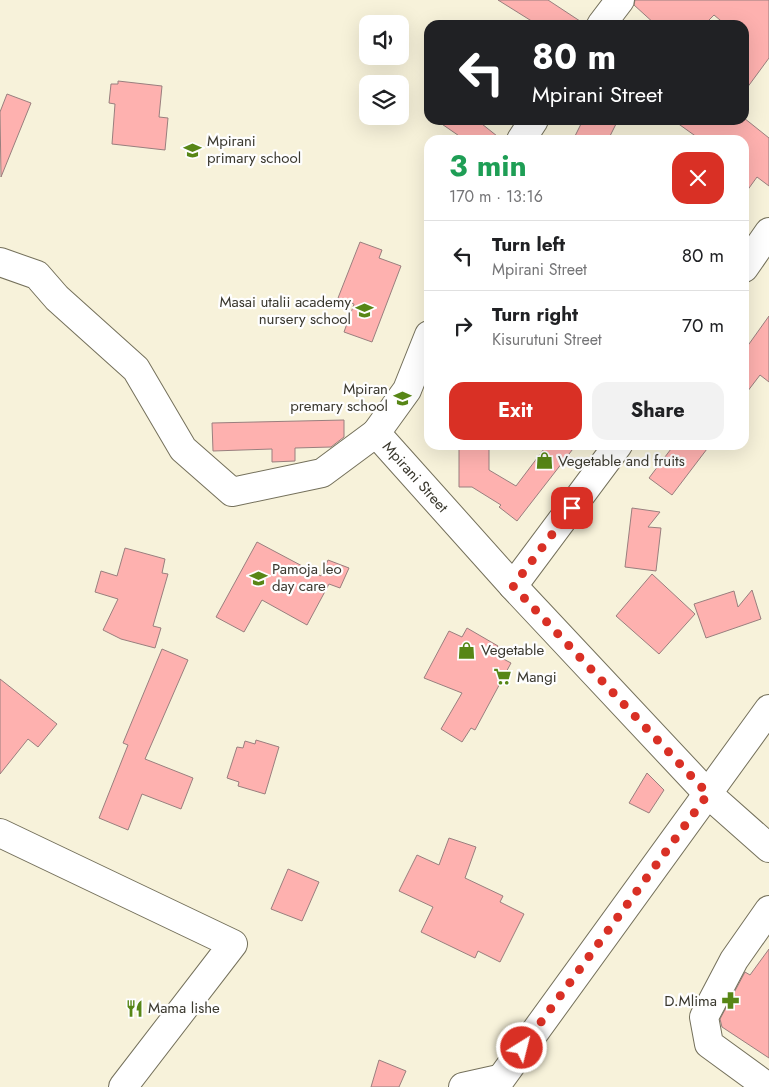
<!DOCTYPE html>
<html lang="en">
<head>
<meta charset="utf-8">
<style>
  body { margin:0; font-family:Jost,sans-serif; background:#f2f2f2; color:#202124; height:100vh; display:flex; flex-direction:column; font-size:19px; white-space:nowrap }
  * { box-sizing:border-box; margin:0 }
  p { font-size:16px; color:#757577 }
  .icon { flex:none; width:28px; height:28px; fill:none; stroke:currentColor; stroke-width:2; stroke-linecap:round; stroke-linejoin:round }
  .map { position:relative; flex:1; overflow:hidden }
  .panel { position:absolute; left:424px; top:135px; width:325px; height:315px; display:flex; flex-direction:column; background:#fff; border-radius:15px; box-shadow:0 5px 20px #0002 }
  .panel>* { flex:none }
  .top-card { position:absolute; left:424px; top:20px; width:325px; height:105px; border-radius:15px; box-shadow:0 5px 20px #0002; background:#202124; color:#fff; overflow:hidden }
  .tools { position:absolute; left:359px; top:15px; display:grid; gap:10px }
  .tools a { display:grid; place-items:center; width:50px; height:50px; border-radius:10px; background:#fff; box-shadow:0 5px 20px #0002; font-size:25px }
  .pin { position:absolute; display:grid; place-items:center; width:42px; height:42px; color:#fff; margin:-21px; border-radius:10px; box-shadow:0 2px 8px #0006 }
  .me { position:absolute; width:55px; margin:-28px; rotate:36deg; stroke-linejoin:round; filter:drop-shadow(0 0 4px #0008) }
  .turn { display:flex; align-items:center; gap:18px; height:105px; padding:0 25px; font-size:22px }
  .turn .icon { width:65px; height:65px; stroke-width:2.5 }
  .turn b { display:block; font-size:35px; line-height:42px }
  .round { display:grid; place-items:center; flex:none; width:52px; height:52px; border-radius:15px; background:#f2f2f2 }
  .summary { display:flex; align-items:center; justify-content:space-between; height:85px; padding:0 25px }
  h1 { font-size:30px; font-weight:700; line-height:38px; color:#1e9e55 }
  .primary-button { display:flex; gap:10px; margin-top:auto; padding:10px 25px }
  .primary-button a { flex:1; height:58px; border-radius:15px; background:#d93025; color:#fff; font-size:20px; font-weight:700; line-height:58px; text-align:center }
  .primary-button a+a { background:#f2f2f2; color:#202124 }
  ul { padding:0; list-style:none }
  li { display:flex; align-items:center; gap:15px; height:70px; padding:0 25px; border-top:1px solid #e0e0e0 }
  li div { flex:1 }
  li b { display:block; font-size:19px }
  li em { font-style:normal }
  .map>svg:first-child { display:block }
  .building { fill:#feb1af; stroke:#997f7e }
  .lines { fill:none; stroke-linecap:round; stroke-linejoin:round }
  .minor-casing { stroke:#74705b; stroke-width:30 }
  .minor { stroke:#fff; stroke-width:28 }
  .route { stroke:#d93025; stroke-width:9; stroke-dasharray:0 16.2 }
  .labels { text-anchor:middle; stroke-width:4.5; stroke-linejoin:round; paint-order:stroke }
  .poi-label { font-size:15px; fill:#3a382e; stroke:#fefefe; text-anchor:start }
  .street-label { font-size:15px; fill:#3a382e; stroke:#fefefe }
</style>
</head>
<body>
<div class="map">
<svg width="769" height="1087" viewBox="0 0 769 1087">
  <rect width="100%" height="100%" fill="#f7f2da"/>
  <g class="building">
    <polygon points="498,0 548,0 586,25 538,25"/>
    <polygon points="635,0 769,0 769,58 744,92 744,25 726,25 714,15 704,25 656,25 634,5"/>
    <polygon points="118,81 162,86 159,117 168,118 165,150 112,144 115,104 109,103 111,84 118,84"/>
    <polygon points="7,94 31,103 1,177 0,112"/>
    <polygon points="744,118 769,138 769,186 757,177 744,195 744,140 701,140 673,120 744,120"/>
    <polygon points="436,120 477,120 502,140 465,140"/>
    <polygon points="583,120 618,120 608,140 573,140"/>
    <polygon points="360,242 382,250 379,258 401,266 372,342 344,332 354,304 338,298"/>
    <polygon points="769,316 769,382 760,375 744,396 744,351"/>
    <polygon points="344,420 344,437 331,447 295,448 295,461 272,462 272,449 213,451 212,423"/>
    <polygon points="459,445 489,445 489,470 516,486 547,445 576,445 517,521 499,507 501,505 472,487 459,487"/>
    <polygon points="674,445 710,445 672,495 649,478"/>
    <polygon points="632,508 660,512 648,527 661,528 656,571 625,567"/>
    <polygon points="257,542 321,576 328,560 349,568 340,588 329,584 307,625 262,600 244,632 216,617"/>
    <polygon points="125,548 165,559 162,573 168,574 153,626 161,628 155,648 121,639 103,630 118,599 95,592 101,571 117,576"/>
    <polygon points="652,574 695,614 659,654 616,616"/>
    <polygon points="752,590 761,619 706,638 694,604 734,591 738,607"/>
    <polygon points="467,628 498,646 494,654 511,663 475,730 471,728 462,742 441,729 462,693 424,678 449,631 462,637"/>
    <polygon points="162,649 188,660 145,759 193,778 181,809 142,794 128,830 99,818 128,745 123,743"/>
    <polygon points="0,679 57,724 38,747 28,739 0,774"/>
    <polygon points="256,740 279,747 265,794 238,786 239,782 227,778 237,747 243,748 245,741 255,744"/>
    <polygon points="647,773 664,790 649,813 629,803"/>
    <polygon points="449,838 476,847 465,878 503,896 500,902 524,914 500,962 478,951 475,958 421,932 433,907 399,891 417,855 439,865"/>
    <polygon points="288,869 319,882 302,921 271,909"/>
    <polygon points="769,949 769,1058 722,1027 720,1019 745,972 750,975"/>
    <polygon points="379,1060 406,1071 399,1087 371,1087"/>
  </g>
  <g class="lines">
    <defs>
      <g id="minor">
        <polyline points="601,25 620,0"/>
        <polyline points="521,140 534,120"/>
        <path id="s1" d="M0 262 37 275 57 298 136 369 183 449 232 492 322 473 376 433 513 586 708 794 769 848"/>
        <polyline points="744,268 769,232"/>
        <polyline points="376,433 407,390 429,335"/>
        <polyline points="513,586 618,445"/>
        <polyline points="0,833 233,944 123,1087"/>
        <polyline points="463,1087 499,1079"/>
        <polyline points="495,1087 769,709"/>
        <polyline points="768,1087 709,1044 704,1017 734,960 769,910"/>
      </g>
    </defs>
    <use href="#minor" class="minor-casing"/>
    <use href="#minor" class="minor"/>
  </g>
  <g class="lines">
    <polyline class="route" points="522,1048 708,794 513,586 572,508"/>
  </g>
  <defs>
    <symbol id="school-bare" viewBox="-9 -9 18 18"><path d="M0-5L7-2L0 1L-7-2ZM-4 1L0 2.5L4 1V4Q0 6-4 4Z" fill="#578616" stroke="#fefefe" stroke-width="2.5" paint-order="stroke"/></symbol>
    <symbol id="shop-bare" viewBox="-9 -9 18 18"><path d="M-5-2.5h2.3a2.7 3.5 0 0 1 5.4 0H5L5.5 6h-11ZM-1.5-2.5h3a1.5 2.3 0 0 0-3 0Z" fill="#578616" stroke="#fefefe" stroke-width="2.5" paint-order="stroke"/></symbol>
    <symbol id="supermarket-bare" viewBox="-9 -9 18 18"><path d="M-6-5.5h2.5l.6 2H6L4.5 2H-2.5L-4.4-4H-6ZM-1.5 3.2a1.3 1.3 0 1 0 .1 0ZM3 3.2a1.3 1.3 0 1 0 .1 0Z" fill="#578616" stroke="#fefefe" stroke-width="2.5" paint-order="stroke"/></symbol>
    <symbol id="pharmacy-bare" viewBox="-9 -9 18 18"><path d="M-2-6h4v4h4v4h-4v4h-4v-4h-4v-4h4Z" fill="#578616" stroke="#fefefe" stroke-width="2.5" paint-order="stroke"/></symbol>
    <symbol id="restaurant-bare" viewBox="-9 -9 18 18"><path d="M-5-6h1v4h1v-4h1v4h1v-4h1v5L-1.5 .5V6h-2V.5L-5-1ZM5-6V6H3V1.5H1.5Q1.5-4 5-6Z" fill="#578616" stroke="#fefefe" stroke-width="2.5" paint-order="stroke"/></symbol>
  </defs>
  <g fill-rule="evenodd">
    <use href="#school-bare" x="180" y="138" width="25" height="25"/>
    <use href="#school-bare" x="352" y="298" width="25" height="25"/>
    <use href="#school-bare" x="390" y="386" width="25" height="25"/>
    <use href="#shop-bare" x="532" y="448" width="25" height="25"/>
    <use href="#school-bare" x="246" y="566" width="25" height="25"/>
    <use href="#shop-bare" x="454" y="638" width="25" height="25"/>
    <use href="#supermarket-bare" x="490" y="664" width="25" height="25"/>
    <use href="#pharmacy-bare" x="718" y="988" width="25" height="25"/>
    <use href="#restaurant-bare" x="122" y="996" width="25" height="25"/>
  </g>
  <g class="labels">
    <g class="poi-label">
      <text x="207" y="146">Mpirani<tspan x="207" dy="17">primary school</tspan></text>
      <text x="351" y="307" text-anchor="end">Masai utalii academy<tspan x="351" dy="17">nursery school</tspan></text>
      <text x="388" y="394" text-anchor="end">Mpiran<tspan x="388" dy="17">premary school</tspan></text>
      <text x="558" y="466">Vegetable and fruits</text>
      <text x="272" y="574">Pamoja leo<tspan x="272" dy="17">day care</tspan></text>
      <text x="481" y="655">Vegetable</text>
      <text x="517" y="682">Mangi</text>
      <text x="717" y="1006" text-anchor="end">D.Mlima</text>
      <text x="148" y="1013">Mama lishe</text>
    </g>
    <g class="street-label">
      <text dy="5" stroke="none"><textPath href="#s1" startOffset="552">Mpirani Street</textPath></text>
    </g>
  </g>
</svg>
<div class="tools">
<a><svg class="icon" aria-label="sound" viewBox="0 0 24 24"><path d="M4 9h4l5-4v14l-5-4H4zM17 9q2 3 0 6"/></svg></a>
<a><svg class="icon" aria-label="layers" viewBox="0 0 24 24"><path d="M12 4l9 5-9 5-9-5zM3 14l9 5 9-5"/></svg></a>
</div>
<div class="pin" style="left:572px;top:508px;background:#d93025"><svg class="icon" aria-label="arrive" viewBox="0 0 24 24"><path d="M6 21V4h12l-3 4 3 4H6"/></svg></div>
<svg class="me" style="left:522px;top:1048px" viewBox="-20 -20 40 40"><circle r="17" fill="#d93025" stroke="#fff" stroke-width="3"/><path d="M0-11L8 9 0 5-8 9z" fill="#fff"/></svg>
<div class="top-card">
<div class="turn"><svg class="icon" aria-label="left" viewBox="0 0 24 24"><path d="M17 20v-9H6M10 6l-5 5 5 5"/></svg><div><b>80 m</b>Mpirani Street</div></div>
</div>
<section class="panel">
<div class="summary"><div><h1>3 min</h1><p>170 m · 13:16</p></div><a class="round" style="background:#d93025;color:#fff"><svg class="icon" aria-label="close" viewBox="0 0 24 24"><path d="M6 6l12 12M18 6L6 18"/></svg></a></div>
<ul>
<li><svg class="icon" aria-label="left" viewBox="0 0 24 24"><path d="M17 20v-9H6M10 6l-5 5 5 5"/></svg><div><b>Turn left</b><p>Mpirani Street</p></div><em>80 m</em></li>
<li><svg class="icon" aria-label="right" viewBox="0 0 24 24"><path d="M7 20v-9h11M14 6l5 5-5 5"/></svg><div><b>Turn right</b><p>Kisurutuni Street</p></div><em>70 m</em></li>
</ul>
<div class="primary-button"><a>Exit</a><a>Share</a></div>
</section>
</div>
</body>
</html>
